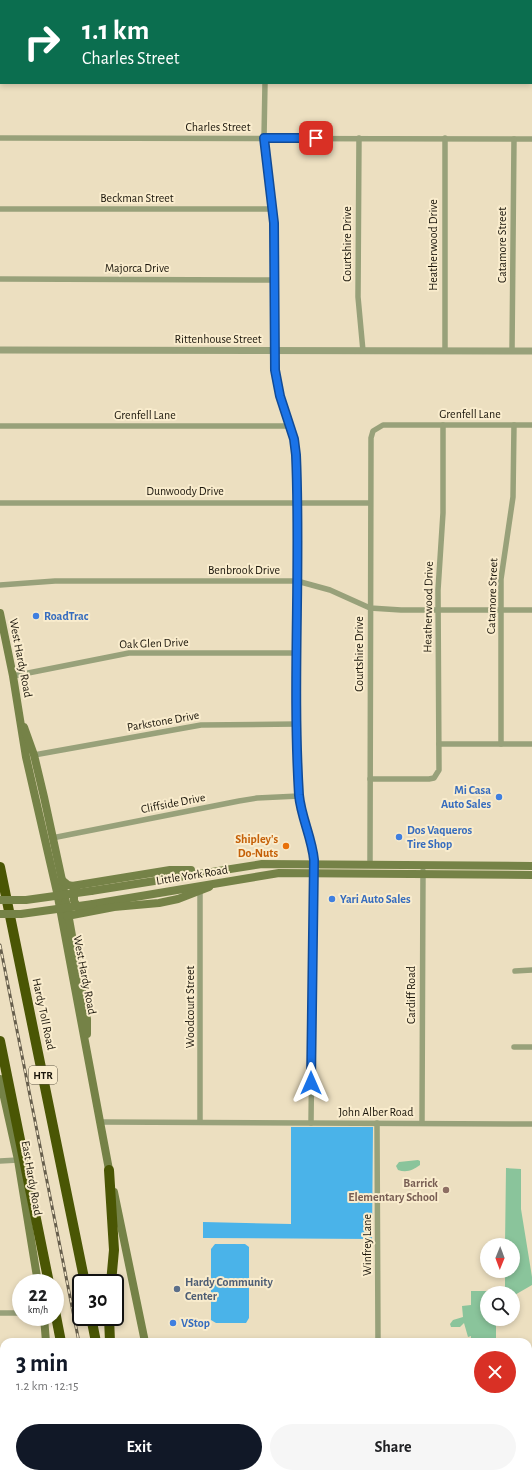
<!DOCTYPE html>
<html lang="en">
<head>
<meta charset="utf-8">
<style>
  body { margin:0; font-family:"Alegreya Sans",sans-serif; background:#f6f6f6; color:#202124; height:100vh; display:flex; flex-direction:column; font-size:15px; white-space:nowrap }
  * { box-sizing:border-box; margin:0 }
  p { font-size:13px; color:#757577 }
  .icon { flex:none; width:22px; height:22px; fill:none; stroke:currentColor; stroke-width:2; stroke-linecap:round; stroke-linejoin:round }
  .map { position:relative; flex:1; overflow:hidden }
  .sheet { position:absolute; left:0px; top:1338px; width:532px; height:140px; display:flex; flex-direction:column; background:#fff; border-radius:12px 12px 0 0; box-shadow:0 2px 6px #0003 }
  .sheet>* { flex:none }
  .hud { position:absolute; left:0px; top:0px; width:532px; height:84px; box-shadow:0 2px 6px #0003; background:#0b6e4f; color:#fff; overflow:hidden }
  .needle { width:26px; rotate:181deg }
  .fabs { position:absolute; left:480px; top:1238px; display:grid; gap:8px }
  .fabs a { display:grid; place-items:center; width:40px; height:40px; border-radius:50%; background:#fff; box-shadow:0 2px 6px #0003; font-size:20px }
  .speed { position:absolute; left:12px; top:1274px; display:flex; gap:8px; font-size:20px; font-weight:700; text-align:center }
  .speed>* { display:grid; place-content:center; width:52px; height:52px; border-radius:50%; background:#fff; box-shadow:0 2px 6px #0003; line-height:1 }
  .speed small { font-size:10px; font-weight:400 }
  .speed .limit { border:2px solid #111; border-radius:6px; background:#fff; color:#111 }
  .pin { position:absolute; display:grid; place-items:center; width:34px; height:34px; color:#fff; margin:-17px; border-radius:8px; box-shadow:0 2px 6px #0006 }
  .me { position:absolute; width:44px; margin:-22px; rotate:0deg; stroke-linejoin:round; filter:drop-shadow(0 0 3px #0008) }
  .turn { display:flex; align-items:center; gap:14px; height:84px; padding:0 16px; font-size:18px }
  .turn .icon { width:52px; height:52px; stroke-width:2.5 }
  .turn b { display:block; font-size:28px; line-height:34px }
  .round { display:grid; place-items:center; flex:none; width:42px; height:42px; border-radius:21px; background:#f6f6f6 }
  .overview { display:flex; align-items:center; justify-content:space-between; height:68px; padding:0 16px }
  h1 { font-size:24px; font-weight:700; line-height:30px; color:#111827 }
  .action { display:flex; gap:8px; margin-top:auto; padding:8px 16px }
  .action a { flex:1; height:46px; border-radius:24px; background:#111827; color:#fff; font-size:16px; font-weight:700; line-height:46px; text-align:center }
  .action a+a { background:#f6f6f6; color:#202124 }
  .map>svg:first-child { display:block }
  .green { fill:#8ac49b }
  .water { fill:#4ab3e9 }
  .lines { fill:none; stroke-linecap:round; stroke-linejoin:round }
  .minor { stroke:#98a17a; stroke-width:5.5 }
  .tertiary { stroke:#98a17a; stroke-width:7 }
  .secondary { stroke:#758247; stroke-width:8 }
  .motorway { stroke:#4a5604; stroke-width:10 }
  .rail-casing { stroke:#665e4c; stroke-width:3 }
  .rail { stroke:#f9eccd; stroke-width:1.5; stroke-dasharray:4.5; stroke-linecap:butt }
  .secondary-bridge { stroke:#758247; stroke-width:8 }
  .route-casing { stroke:#114b97; stroke-width:10 }
  .route { stroke:#1a73e8; stroke-width:7 }
  .shop-dot { fill:#3f7fe0; stroke:#f9eccd; stroke-width:1.5 }
  .food-dot { fill:#e8710a; stroke:#f9eccd; stroke-width:1.5 }
  .education-dot { fill:#8d6e63; stroke:#f9eccd; stroke-width:1.5 }
  .service-dot { fill:#5c6f8a; stroke:#f9eccd; stroke-width:1.5 }
  .labels { text-anchor:middle; stroke-width:4; stroke-linejoin:round; paint-order:stroke }
  .shield { fill:#f9eccd; stroke:#5e5645; stroke-width:1 }
  .shield-label { font-size:11px; font-weight:bold; fill:#1b160b }
  .street-label { font-size:12px; fill:#1b160b; stroke:#f9eccd }
  .shop-label { font-size:12px; font-weight:bold; fill:#366cbe; stroke:#f9eccd; text-anchor:start }
  .food-label { font-size:12px; font-weight:bold; fill:#c56008; stroke:#f9eccd; text-anchor:end }
  .education-label { font-size:12px; font-weight:bold; fill:#785e54; stroke:#f9eccd; text-anchor:end }
  .service-label { font-size:12px; font-weight:bold; fill:#4e5e75; stroke:#f9eccd; text-anchor:start }
</style>
</head>
<body>
<div class="map">
<svg width="532" height="1478" viewBox="0 0 532 1478">
  <rect width="100%" height="100%" fill="#ecdfc0"/>
  <g class="green">
    <path d="M418 1160 420 1161V1165C413 1170 407 1173 398 1170L396 1166 399 1162Z"/>
    <polygon points="506,1168 521,1169 521,1209 532,1277 532,1285 513,1296 513,1293 505,1293 505,1271 513,1271 513,1245 505,1245"/>
    <polygon points="471,1291 496,1291 496,1293 487,1293 487,1319 496,1319 496,1339 471,1339 471,1336 468,1337 464,1323 460,1327 451,1327 450,1324 453,1320 463,1317 462,1306 471,1305"/>
    <polygon points="0,1376 4,1376 4,1474 65,1474 65,1478 0,1478"/>
    <polygon points="528,1384 532,1384 532,1478 181,1478 181,1474 528,1474"/>
  </g>
  <g class="water">
    <polygon points="291,1127 373,1127 372,1239 203,1238 203,1222 291,1224"/>
    <polygon points="215,1244 245,1244 249,1247 249,1318 246,1323 216,1323 211,1320 211,1249"/>
  </g>
  <g class="lines">
    <g class="minor">
      <polyline points="266,0 266,1"/>
      <polyline points="0,59 1,59"/>
      <polyline points="531,59 532,59"/>
      <path d="M265 83 264 138 274 223 275 370 280 396 294 439 296 455C301 568 292 682 299 795 301 818 312 838 314 860L311 1123"/>
      <polyline points="0,138 532,139"/>
      <polyline points="359,138 358,297 363,351"/>
      <polyline points="0,209 273,209"/>
      <polyline points="0,279 274,280"/>
      <polyline points="445,351 445,138"/>
      <polyline points="512,351 514,139"/>
      <polyline points="0,426 291,426"/>
      <polyline points="0,503 370,503"/>
      <polyline points="0,585 55,581 297,581 330,590 370,608 401,610 532,610"/>
      <polyline points="13,676 129,653 297,653"/>
      <polyline points="439,744 532,744"/>
      <polyline points="501,744 501,579 513,497 514,425"/>
      <polyline points="34,755 201,725 297,724"/>
      <polyline points="370,779 429,779 434,778 439,770 438,590 443,513 443,425"/>
      <polyline points="52,838 239,801 257,798 299,796"/>
      <polyline points="370,865 371,438 373,431 383,425 532,425"/>
      <polyline points="200,891 200,1122"/>
      <polyline points="515,971 532,970"/>
      <polyline points="514,1047 532,1047"/>
      <polyline points="101,1122 532,1124"/>
      <polyline points="377,1123 378,1342"/>
      <polyline points="422,1123 423,871"/>
      <polyline points="0,1161 18,1160"/>
      <polyline points="0,1313 21,1313"/>
    </g>
    <g class="tertiary">
      <polyline points="0,350 532,351"/>
      <polyline points="528,1377 532,1377"/>
    </g>
    <g class="secondary">
      <polyline points="0,613 13,676 26,757 57,892 110,1175"/>
      <polyline points="24,727 34,755 44,797 62,880 87,1019 87,1034"/>
      <polyline points="62,880 68,885 72,886 170,870 191,870"/>
      <polyline points="76,888 74,890 74,901 79,909 82,910"/>
      <polyline points="91,891 262,864 532,866"/>
      <polyline points="93,904 279,873 532,875"/>
      <polyline points="67,916 114,907 159,903 178,899 209,887"/>
      <polyline points="0,1079 18,1160 38,1283"/>
      <polyline points="114,1192 145,1342"/>
      <polyline points="44,1317 46,1342"/>
      <polyline points="70,1474 71,1478"/>
      <polyline points="172,1474 172,1478"/>
    </g>
    <g class="motorway">
      <polyline points="0,867 85,1283"/>
      <polyline points="0,1041 49,1283"/>
      <polyline points="109,1170 114,1250 111,1283"/>
      <polyline points="55,1311 61,1342"/>
      <polyline points="91,1317 96,1342"/>
      <polyline points="109,1317 110,1342"/>
      <polyline points="78,1474 79,1478"/>
      <polyline points="88,1474 88,1478"/>
      <polyline points="122,1474 123,1478"/>
    </g>
    <defs>
      <g id="rail">
        <polyline points="0,945 79,1342"/>
        <polyline points="101,1474 102,1478"/>
      </g>
    </defs>
    <use href="#rail" class="rail-casing"/>
    <use href="#rail" class="rail"/>
    <g class="secondary-bridge">
      <polyline points="0,900 26,900 91,891"/>
      <polyline points="0,914 21,914 93,904"/>
    </g>
  </g>
  <g class="lines">
    <defs>
      <path id="route" d="M311 1083 314 860C312 838 301 817 299 795 292 682 301 568 296 455L294 439 280 396 275 370 274 223 264 138H316"/>
    </defs>
    <use href="#route" class="route-casing"/>
    <use href="#route" class="route"/>
  </g>
  <g class="shop-dot">
    <circle cx="36" cy="616" r="4"/>
    <circle cx="499" cy="797" r="4"/>
    <circle cx="399" cy="837" r="4"/>
    <circle cx="332" cy="899" r="4"/>
    <circle cx="173" cy="1323" r="4"/>
  </g>
  <circle class="food-dot" cx="286" cy="846" r="4"/>
  <circle class="education-dot" cx="446" cy="1190" r="4"/>
  <circle class="service-dot" cx="177" cy="1289" r="4"/>
  <g class="labels">
    <rect class="shield" x="29" y="1066" width="28" height="18" rx="3"/>
    <g class="shield-label">
      <text x="43" y="1079">HTR</text>
    </g>
    <g class="street-label">
      <text x="218" y="131">Charles Street</text>
      <text x="137" y="202">Beckman Street</text>
      <text transform="translate(347 244) rotate(-90)" y="4">Courtshire Drive</text>
      <text transform="translate(433 245) rotate(-90)" y="4">Heatherwood Drive</text>
      <text transform="translate(502 245) rotate(-90)" y="4">Catamore Street</text>
      <text x="137" y="272">Majorca Drive</text>
      <text x="218" y="343">Rittenhouse Street</text>
      <text x="470" y="418">Grenfell Lane</text>
      <text x="145" y="419">Grenfell Lane</text>
      <text x="185" y="495">Dunwoody Drive</text>
      <text x="244" y="574">Benbrook Drive</text>
      <text transform="translate(492 596) rotate(-88)" y="4">Catamore Street</text>
      <text transform="translate(428 607) rotate(-89)" y="4">Heatherwood Drive</text>
      <text transform="translate(154 643) rotate(-2)" y="4">Oak Glen Drive</text>
      <text transform="translate(359 654) rotate(-90)" y="4">Courtshire Drive</text>
      <text transform="translate(21 658) rotate(79)" y="4">West Hardy Road</text>
      <text transform="translate(163 721) rotate(-10)" y="4">Parkstone Drive</text>
      <text transform="translate(173 803) rotate(-11)" y="4">Cliffside Drive</text>
      <text transform="translate(192 875) rotate(-9)" y="4">Little York Road</text>
      <text transform="translate(85 975) rotate(79)" y="4">West Hardy Road</text>
      <text transform="translate(411 995) rotate(-90)" y="4">Cardiff Road</text>
      <text transform="translate(190 1007) rotate(-90)" y="4">Woodcourt Street</text>
      <text transform="translate(44 1014) rotate(78)" y="4">Hardy Toll Road</text>
      <text x="376" y="1116">John Alber Road</text>
      <text transform="translate(32 1178) rotate(80)" y="4">East Hardy Road</text>
      <text transform="translate(367 1245) rotate(-90)" y="4">Winfrey Lane</text>
    </g>
    <g class="shop-label">
      <text x="44" y="620">RoadTrac</text>
      <text x="491" y="794" text-anchor="end">Mi Casa<tspan x="491" dy="14">Auto Sales</tspan></text>
      <text x="407" y="834">Dos Vaqueros<tspan x="407" dy="14">Tire Shop</tspan></text>
      <text x="340" y="903">Yari Auto Sales</text>
      <text x="181" y="1327">VStop</text>
    </g>
    <g class="food-label">
      <text x="278" y="843">Shipley's<tspan x="278" dy="14">Do-Nuts</tspan></text>
    </g>
    <g class="education-label">
      <text x="438" y="1187">Barrick<tspan x="438" dy="14">Elementary School</tspan></text>
    </g>
    <g class="service-label">
      <text x="185" y="1286">Hardy Community<tspan x="185" dy="14">Center</tspan></text>
    </g>
  </g>
</svg>
<div class="fabs">
<a><svg class="needle" viewBox="-14 -14 28 28"><path d="M0-13l5 13h-10z" fill="#e53935"/><path d="M0 13l5-13h-10z" fill="#757577"/></svg></a>
<a><svg class="icon" aria-label="search" viewBox="0 0 24 24"><circle cx="10" cy="10" r="6"/><path d="M15 15l6 6"/></svg></a>
</div>
<div class="speed"><div>22<small>km/h</small></div><div class="limit">30</div></div>
<div class="pin" style="left:316px;top:138px;background:#d93025"><svg class="icon" aria-label="arrive" viewBox="0 0 24 24"><path d="M6 21V4h12l-3 4 3 4H6"/></svg></div>
<svg class="me" style="left:311px;top:1083px" viewBox="-20 -20 40 40"><path d="M0-17L14 15 0 8-14 15z" fill="#1a73e8" stroke="#fff" stroke-width="4"/></svg>
<div class="hud">
<div class="turn"><svg class="icon" aria-label="right" viewBox="0 0 24 24"><path d="M7 20v-9h11M14 6l5 5-5 5"/></svg><div><b>1.1 km</b>Charles Street</div></div>
</div>
<section class="sheet">
<div class="overview"><div><h1>3 min</h1><p>1.2 km · 12:15</p></div><a class="round" style="background:#d93025;color:#fff"><svg class="icon" aria-label="close" viewBox="0 0 24 24"><path d="M6 6l12 12M18 6L6 18"/></svg></a></div>
<div class="action"><a>Exit</a><a>Share</a></div>
</section>
</div>
</body>
</html>
